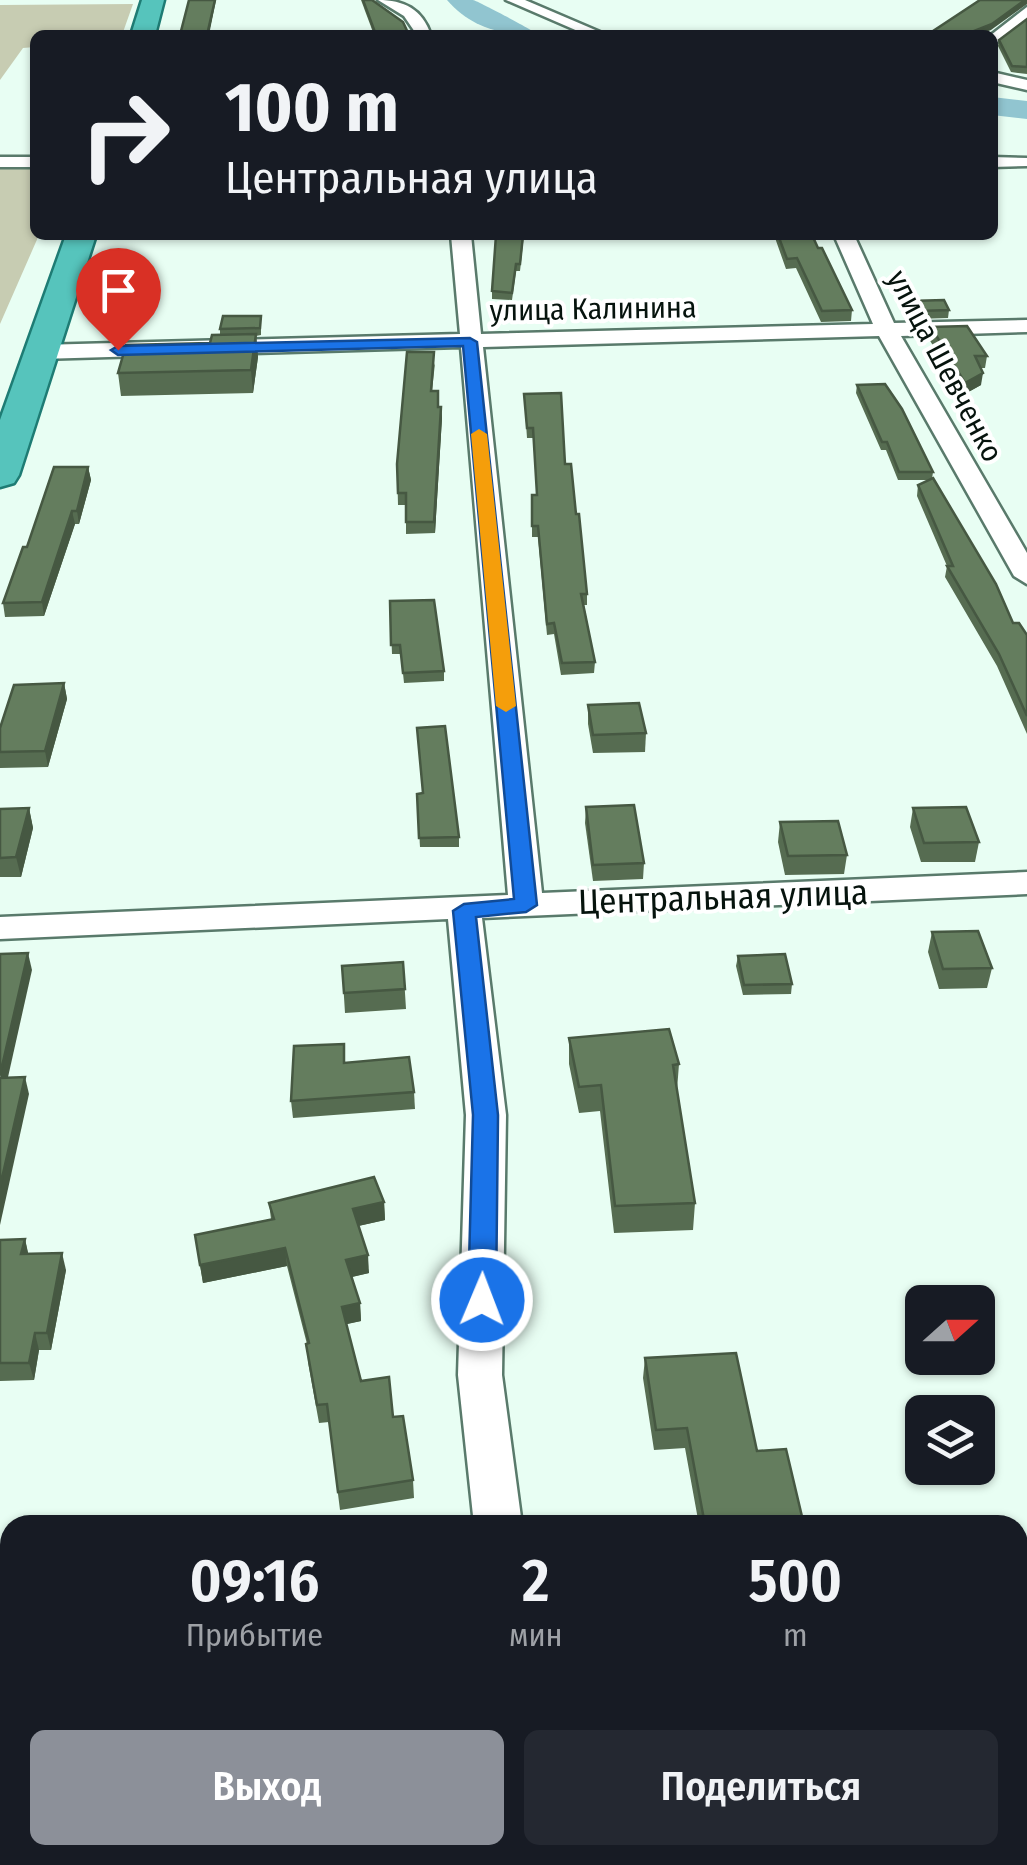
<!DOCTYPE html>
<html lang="ru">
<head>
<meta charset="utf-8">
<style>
  body { margin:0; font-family:"Fira Sans Condensed",sans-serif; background:#242831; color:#f1f3f6; height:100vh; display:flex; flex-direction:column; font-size:38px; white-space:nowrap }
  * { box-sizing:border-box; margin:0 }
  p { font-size:32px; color:#9ea1a6 }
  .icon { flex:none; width:55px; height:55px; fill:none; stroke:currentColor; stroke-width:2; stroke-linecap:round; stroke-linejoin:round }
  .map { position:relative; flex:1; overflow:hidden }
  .side { position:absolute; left:0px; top:1515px; width:1028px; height:350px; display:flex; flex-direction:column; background:#171b24; border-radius:30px 30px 0 0; box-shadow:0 2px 8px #0004 }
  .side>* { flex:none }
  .banner { position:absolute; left:30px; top:30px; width:968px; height:210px; border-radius:15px; box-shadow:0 2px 8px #0004; background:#171b24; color:#f1f3f6; overflow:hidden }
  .needle { width:65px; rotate:69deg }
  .controls { position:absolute; left:905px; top:1285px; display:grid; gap:20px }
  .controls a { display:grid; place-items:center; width:90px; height:90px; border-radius:15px; background:#171b24; box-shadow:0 2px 8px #0004; font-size:50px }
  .pin { position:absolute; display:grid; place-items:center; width:85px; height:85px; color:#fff; margin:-102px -42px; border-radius:50% 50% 50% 0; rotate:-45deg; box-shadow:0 0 10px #0007 }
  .pin .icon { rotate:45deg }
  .me { position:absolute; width:110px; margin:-55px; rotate:1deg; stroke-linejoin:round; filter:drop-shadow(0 0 8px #0008) }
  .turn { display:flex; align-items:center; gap:35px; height:210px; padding:0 30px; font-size:45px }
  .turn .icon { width:130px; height:130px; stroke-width:2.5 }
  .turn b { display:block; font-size:70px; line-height:85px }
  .eta { display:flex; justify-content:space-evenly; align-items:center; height:170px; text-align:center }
  .eta b { font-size:60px; font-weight:600; line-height:70px }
  .action { display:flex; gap:20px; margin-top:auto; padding:20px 30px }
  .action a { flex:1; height:115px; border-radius:15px; background:#8c9099; color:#fff; font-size:40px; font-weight:600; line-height:115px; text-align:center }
  .action a+a { background:#242831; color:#f1f3f6 }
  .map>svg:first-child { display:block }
  .green { fill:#c7ccb2 }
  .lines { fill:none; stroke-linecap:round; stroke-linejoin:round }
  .river { fill:#91c5d0; fill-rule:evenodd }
  .minor-casing { stroke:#597a6b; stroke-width:5 }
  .trunk-casing { stroke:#1e7c74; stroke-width:5 }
  .minor { fill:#fff; fill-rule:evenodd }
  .trunk { fill:#56c4bc; fill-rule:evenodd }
  .wall { fill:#566c51 }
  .shaded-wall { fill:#465842 }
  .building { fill:#647d5e; stroke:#465842; stroke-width:2.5 }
  .route { fill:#1a73e8; stroke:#114b97; stroke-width:2.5 }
  .slow { fill:#f59e0b }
  .labels { text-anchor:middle; stroke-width:8; stroke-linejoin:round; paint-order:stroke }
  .far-street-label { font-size:30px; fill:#06130d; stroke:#fff }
  .street-label { font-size:35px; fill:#06130d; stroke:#fff }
</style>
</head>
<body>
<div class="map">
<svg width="1027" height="1865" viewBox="0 0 1027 1865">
  <rect width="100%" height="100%" fill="#e8fef3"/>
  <g class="green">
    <polygon points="133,4 122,35 35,35 35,47 23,48 0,80 0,5"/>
    <polygon points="0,169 35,169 35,235 39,235 0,324"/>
  </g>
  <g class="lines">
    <g class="river">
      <path d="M447 0C456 0 465 0 473 0 478 1 536 32 539 35 503 35 472 29 447 0Z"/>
      <polygon points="992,97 1027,101 1027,119 992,115"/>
    </g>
    <defs>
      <g id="minor">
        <path d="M378 0C404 0 422 9 431 35H417L404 16Z"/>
        <polygon points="506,0 525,0 607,35 587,35"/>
        <polygon points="1027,7 1027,19 992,46 991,35"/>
        <polygon points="992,72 1027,80 1027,90 992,82"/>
        <rect x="0" y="157" width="35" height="10"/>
        <polygon points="992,157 1027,158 1027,166 992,167"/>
        <polygon points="451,235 471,235 481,334 873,324 834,235 854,235 894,323 1027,320 1027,332 901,336 1027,553 1027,584 1014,576 879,336 483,347 542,893 1027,872 1027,894 482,918 506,1115 502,1375 522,1525 474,1525 458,1375 466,1115 448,919 0,939 0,917 508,895 461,347 40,359 29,352 40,345 460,334"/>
        <polygon points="508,1855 564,1855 566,1865 510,1865"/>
      </g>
      <g id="trunk">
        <polygon points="142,0 164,0 155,35 131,35"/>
        <polygon points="66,235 96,235 19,475 14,483 0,487 0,420"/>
      </g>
    </defs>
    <use href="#minor" class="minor-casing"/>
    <use href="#trunk" class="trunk-casing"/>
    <use href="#minor" class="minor"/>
    <use href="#trunk" class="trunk"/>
  </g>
  <g class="wall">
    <polygon points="361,0 372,0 409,35 374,35"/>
    <polygon points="1027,19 1027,74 1011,72 998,46 999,40"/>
    <polygon points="524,235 520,271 516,271 512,300 492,299 492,291"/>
    <polygon points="774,235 812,235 818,248 852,310 851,321 821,322 796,268 786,269"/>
    <polygon points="911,301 949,310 948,318 917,319 910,308"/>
    <polygon points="261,316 261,335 256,336 258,357 253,393 121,396 118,373 210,343 220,335 220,329"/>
    <polygon points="931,327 987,356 985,368 981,368 981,385 963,395 929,339"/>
    <polygon points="435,363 432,391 438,407 441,407 442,418 435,533 406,534 406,505 398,505 397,464"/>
    <polygon points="857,385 933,472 932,479 1013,623 1027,635 1027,734 997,666 945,577 947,566 917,496 918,485 929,480 898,480 886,450 881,450 856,393"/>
    <polygon points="524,394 565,464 576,514 587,594 587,605 584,605 595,662 594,673 561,675 554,634 547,635 538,537 532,537 532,495 537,495 533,438 527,438"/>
    <polygon points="88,467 91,480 79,524 75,524 44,616 5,617 3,603 27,547"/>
    <polygon points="390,601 444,671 444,681 404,683 401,654 392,654"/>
    <polygon points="64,683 67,699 48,767 0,768 0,728"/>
    <polygon points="588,705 646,733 645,752 593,753 588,724"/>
    <polygon points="417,794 459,837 459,847 420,847"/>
    <polygon points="586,807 644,863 643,879 593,881 585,823"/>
    <polygon points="29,808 33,828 21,877 0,877 0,809"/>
    <polygon points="913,808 979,842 975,862 921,862 910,827"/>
    <polygon points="780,822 847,855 844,874 785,875 778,842"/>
    <polygon points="932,932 992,968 987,988 939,989 928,952"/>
    <polygon points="738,956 792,984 791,994 743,995 736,966"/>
    <polygon points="403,962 406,1009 345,1013 342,966"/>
    <polygon points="569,1038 679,1064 677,1090 695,1203 693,1230 614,1233 600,1111 579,1113 569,1064"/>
    <polygon points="345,1063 414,1092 415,1109 293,1118 291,1101"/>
    <polygon points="384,1202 385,1220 358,1226 369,1273 351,1277 360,1303 361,1321 346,1324 361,1381 393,1417 413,1480 414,1498 340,1510 329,1422 319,1423 308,1362 307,1344 287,1266 203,1283 195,1235 271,1219 269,1203"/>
    <polygon points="25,1239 28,1254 66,1270 51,1350 39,1350 34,1380 0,1381 0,1240"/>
    <polygon points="645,1358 757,1451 804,1525 699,1525 685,1448 654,1450 643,1378"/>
    <polygon points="445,1855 506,1855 506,1865 448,1865"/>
  </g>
  <g class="shaded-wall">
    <polygon points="215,0 216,0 209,35 207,35"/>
    <polygon points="1025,0 1027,0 1027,4 991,30 978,35 964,35"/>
    <polygon points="256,334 258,357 253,393 251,370"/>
    <polygon points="983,373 981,385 963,395 965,383"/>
    <polygon points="441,407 442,418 435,533 434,522"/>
    <polygon points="88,467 91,480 79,524 77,511"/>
    <polygon points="72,511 75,524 44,616 42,602"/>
    <polygon points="64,683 67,699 48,767 45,751"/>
    <polygon points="29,808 33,828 21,877 16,857"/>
    <polygon points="28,953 32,970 4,1095 0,1075"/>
    <polygon points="25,1077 29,1094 0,1225 0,1187"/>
    <polygon points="384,1202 385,1220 354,1227 353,1209"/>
    <polygon points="25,1239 29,1257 21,1254"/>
    <polygon points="285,1248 287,1266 203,1283 200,1265"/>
    <polygon points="62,1253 66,1270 51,1350 47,1333"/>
    <polygon points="368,1255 369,1273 348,1278 346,1260"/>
    <polygon points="360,1303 361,1321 343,1325 342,1307"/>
    <polygon points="35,1333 39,1350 34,1380 29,1363"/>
    <polygon points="484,1855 506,1855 506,1865 454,1865"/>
  </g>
  <g class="building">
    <polygon points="189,0 215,0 207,35 180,35"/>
    <polygon points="363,0 372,0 403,22 409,35 376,35"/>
    <polygon points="980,0 1025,0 992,24 964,35 927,35"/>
    <polygon points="1027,19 1027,67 1012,66 999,40"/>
    <polygon points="496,235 523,235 520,264 516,264 512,293 492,291"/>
    <polygon points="778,235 812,235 818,248 822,248 852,310 822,311 797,258 787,259"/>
    <polygon points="944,300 949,310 918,311 911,301"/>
    <polygon points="223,316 261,316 260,328 220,329"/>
    <polygon points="967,326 987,356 975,356 983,373 965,383 931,327"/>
    <polygon points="256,334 251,370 118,373 126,345 210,343 212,335"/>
    <polygon points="407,352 434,352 431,391 438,391 438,407 441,407 434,522 406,522 406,493 398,493 397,464"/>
    <polygon points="885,384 902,409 933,472 899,472 887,442 882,442 857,385"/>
    <polygon points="561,393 565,464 571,464 576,514 579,514 587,594 581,594 595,662 562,663 554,623 547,624 538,526 532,526 532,495 537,495 533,428 527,428 524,394"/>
    <polygon points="54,467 88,467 77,511 72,511 42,602 3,603 23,547 27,547"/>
    <polygon points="933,478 996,584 1013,623 1019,623 1027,635 1027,716 999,654 947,566 953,566 918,485"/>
    <polygon points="434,600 444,671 403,673 400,645 391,645 390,601"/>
    <polygon points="64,683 45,751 0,752 0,728 14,685"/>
    <polygon points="639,703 646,733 593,735 588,705"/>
    <polygon points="445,726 459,837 419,838 417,794 423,793 417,728"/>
    <polygon points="634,805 644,863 593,865 586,807"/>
    <polygon points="966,807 979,842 924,843 913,808"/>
    <polygon points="29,808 16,857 0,858 0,809"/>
    <polygon points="838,821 847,855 788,856 780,822"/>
    <polygon points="978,931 992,968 943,969 932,932"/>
    <polygon points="28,953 0,1075 0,954"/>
    <polygon points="785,954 792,984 744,985 738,956"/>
    <polygon points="403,962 405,989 344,993 342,966"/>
    <polygon points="669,1029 679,1064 673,1065 695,1203 615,1206 601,1085 579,1087 569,1038"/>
    <polygon points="344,1044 344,1063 409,1057 414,1092 291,1101 294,1046"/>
    <polygon points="25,1077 0,1187 0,1078"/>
    <polygon points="374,1177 384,1202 353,1209 368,1255 346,1260 360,1303 342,1307 361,1381 389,1377 393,1417 403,1416 413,1480 338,1492 327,1404 317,1405 306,1344 309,1343 285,1248 200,1265 195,1235 274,1219 269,1203"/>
    <polygon points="25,1239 21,1254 62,1253 47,1333 35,1333 29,1363 0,1363 0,1240"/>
    <polygon points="736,1353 757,1451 786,1449 804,1525 705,1525 687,1428 656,1430 645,1358"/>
    <polygon points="449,1855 484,1855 454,1865 452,1865"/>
  </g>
  <polygon class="route" points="470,338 477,342 537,905 526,912 476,917 498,1115 496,1300 492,1308 482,1311 472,1308 468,1300 473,1115 453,911 464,904 514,899 463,346 118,355 111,350 118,346"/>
  <polygon class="slow" points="479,429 487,434 516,706 506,712 496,706 471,434"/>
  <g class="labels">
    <g class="far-street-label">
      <text transform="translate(593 309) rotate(-1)" y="10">улица Калинина</text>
      <text transform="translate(945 366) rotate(62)" y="10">улица Шевченко</text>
    </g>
    <g class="street-label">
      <text transform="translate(723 897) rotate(-2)" y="12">Центральная улица</text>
    </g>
  </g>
</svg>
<div class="controls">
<a><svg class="needle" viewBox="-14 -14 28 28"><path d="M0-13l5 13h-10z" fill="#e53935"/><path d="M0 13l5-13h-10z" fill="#9ea1a6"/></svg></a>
<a><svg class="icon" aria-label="layers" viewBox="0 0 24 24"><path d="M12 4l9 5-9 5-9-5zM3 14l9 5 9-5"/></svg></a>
</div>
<div class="pin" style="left:118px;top:350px;background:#d93025"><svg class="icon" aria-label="arrive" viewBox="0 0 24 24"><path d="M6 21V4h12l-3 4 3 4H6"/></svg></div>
<svg class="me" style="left:482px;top:1300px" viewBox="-20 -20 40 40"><circle r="17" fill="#1a73e8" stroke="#fff" stroke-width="3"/><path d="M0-11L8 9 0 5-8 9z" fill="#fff"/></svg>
<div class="banner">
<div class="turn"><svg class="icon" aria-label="right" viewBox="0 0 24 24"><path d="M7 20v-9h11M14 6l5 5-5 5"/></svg><div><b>100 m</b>Центральная улица</div></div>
</div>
<section class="side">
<div class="eta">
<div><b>09:16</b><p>Прибытие</p></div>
<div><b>2</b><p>мин</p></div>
<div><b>500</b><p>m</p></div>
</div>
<div class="action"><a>Выход</a><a>Поделиться</a></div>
</section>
</div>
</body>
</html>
